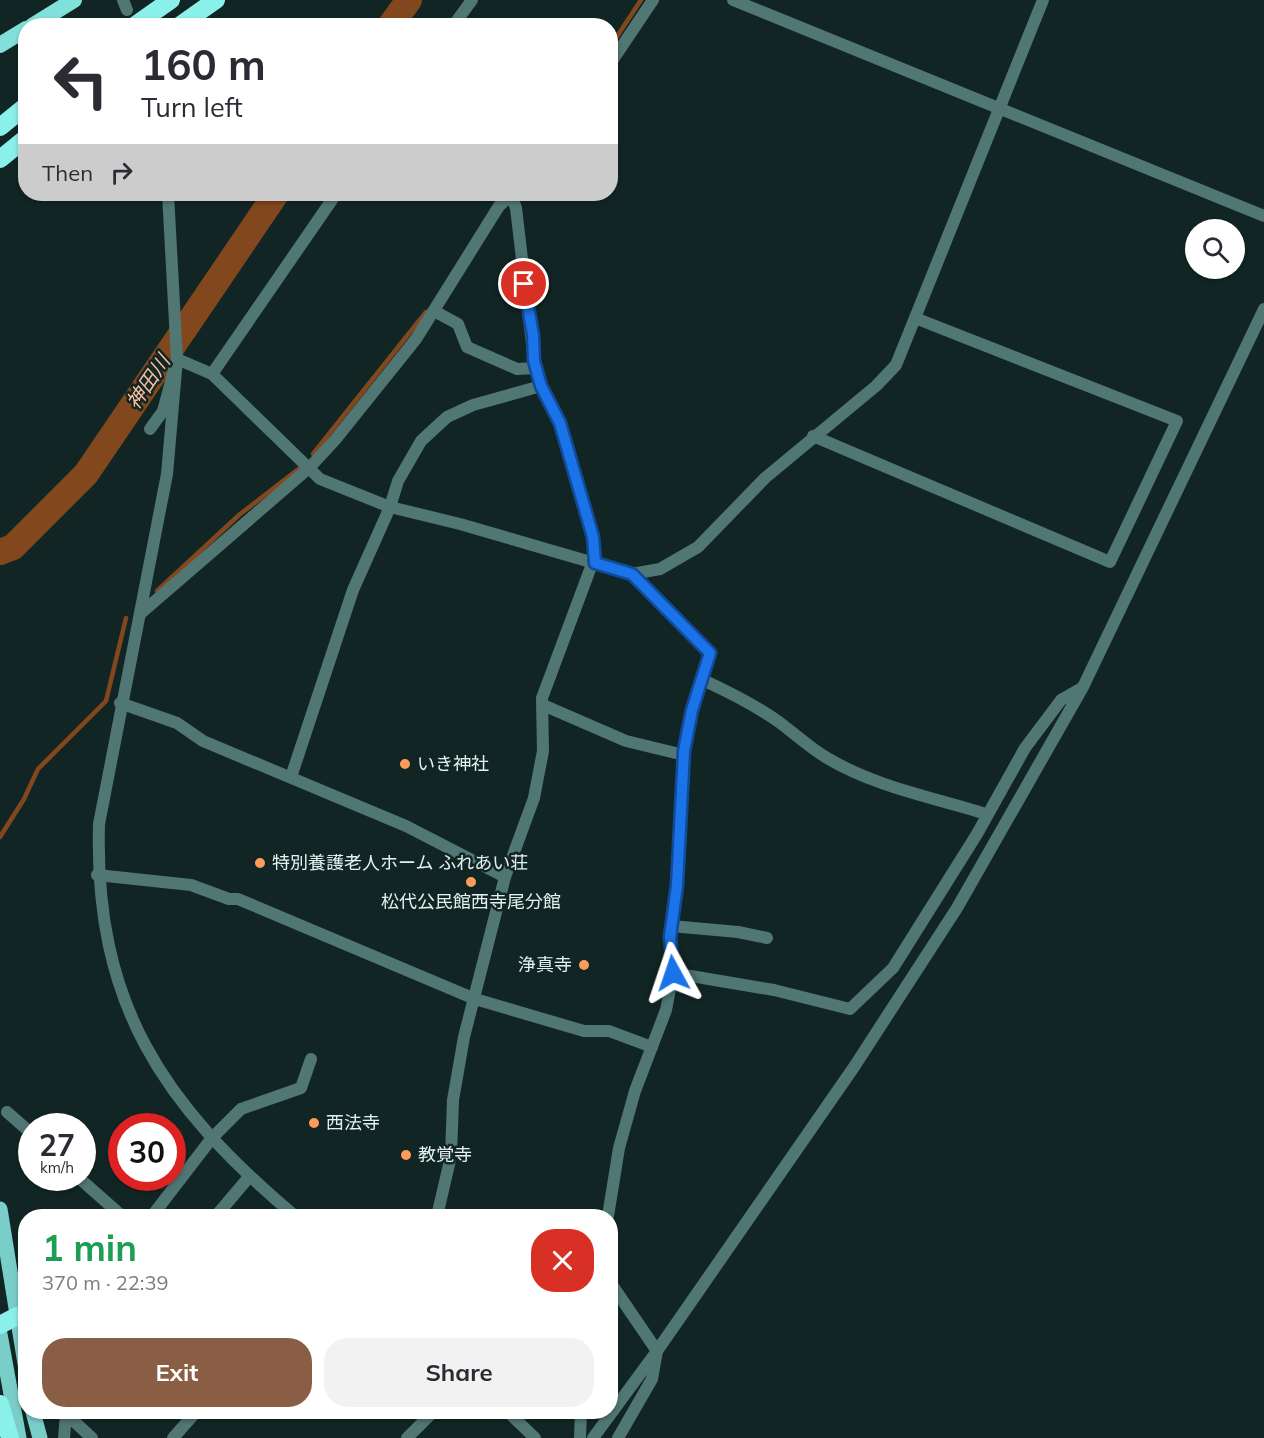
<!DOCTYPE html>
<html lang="en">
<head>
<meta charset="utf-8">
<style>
  body { margin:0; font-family:Mulish,"Noto Sans JP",sans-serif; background:#f2f2f3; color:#2b2b33; height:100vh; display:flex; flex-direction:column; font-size:22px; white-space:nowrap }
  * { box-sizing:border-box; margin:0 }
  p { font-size:20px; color:#7c7c81 }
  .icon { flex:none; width:33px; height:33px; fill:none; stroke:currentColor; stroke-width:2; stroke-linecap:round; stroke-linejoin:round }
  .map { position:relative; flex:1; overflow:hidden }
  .side { position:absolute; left:18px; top:1209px; width:600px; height:210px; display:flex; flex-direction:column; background:#fff; border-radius:24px; box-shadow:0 2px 4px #0004 }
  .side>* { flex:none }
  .hud { position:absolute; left:18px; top:18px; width:600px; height:183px; border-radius:24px; box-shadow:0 2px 4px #0004; background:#fff; color:#2b2b33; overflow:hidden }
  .controls { position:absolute; left:1185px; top:219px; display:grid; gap:12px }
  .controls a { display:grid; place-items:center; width:60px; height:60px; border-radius:50%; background:#fff; box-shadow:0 2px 4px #0004; font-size:30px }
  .speed { position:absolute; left:18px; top:1113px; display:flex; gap:12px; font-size:30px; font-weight:700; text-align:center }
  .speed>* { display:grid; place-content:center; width:78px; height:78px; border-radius:50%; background:#fff; box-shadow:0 2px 4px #0004; line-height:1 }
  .speed small { font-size:15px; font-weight:400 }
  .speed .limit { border:9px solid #d22; background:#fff; color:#111 }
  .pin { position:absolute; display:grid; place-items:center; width:51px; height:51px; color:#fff; margin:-26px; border:3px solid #fff; border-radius:50%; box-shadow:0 2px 6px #0007 }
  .me { position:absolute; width:66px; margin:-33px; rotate:355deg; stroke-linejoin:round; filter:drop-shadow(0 0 4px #0008) }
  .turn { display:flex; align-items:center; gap:21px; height:126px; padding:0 24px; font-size:27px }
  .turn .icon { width:78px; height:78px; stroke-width:2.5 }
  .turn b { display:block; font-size:42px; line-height:51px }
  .then { display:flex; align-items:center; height:57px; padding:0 24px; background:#0003; gap:12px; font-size:22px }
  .round { display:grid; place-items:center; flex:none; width:63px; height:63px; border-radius:24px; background:#f2f2f3 }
  .summary { display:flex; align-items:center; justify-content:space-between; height:102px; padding:0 24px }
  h1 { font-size:36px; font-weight:700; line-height:45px; color:#1e9e55 }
  .action { display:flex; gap:12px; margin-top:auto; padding:12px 24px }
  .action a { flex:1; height:69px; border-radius:24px; background:#8a5d45; color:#fff; font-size:24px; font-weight:700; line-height:69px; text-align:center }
  .action a+a { background:#f2f2f3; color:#2b2b33 }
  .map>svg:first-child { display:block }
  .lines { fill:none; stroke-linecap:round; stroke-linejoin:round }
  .stream { stroke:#83471e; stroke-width:4.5 }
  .river { stroke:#83471e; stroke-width:26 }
  .minor { stroke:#507774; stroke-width:12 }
  .tertiary { stroke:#507774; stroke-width:12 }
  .primary { stroke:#79cec9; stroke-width:15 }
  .trunk { stroke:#81e0da; stroke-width:16 }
  .motorway { stroke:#89f1ea; stroke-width:18 }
  .route-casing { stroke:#114b97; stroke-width:15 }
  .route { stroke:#1a73e8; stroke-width:10 }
  .poi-dot { fill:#ff9b5a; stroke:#112624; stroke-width:2 }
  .labels { text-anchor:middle; stroke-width:5; stroke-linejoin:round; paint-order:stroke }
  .poi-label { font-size:18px; fill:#e4f0ef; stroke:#112624; text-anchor:start }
  .water-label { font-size:20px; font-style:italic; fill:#f6bf9f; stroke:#112624 }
</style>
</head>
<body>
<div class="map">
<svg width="1264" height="1438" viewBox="0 0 1264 1438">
  <rect width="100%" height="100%" fill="#112624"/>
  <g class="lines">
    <g class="stream">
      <polyline points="610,47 641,0"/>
      <polyline points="313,454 426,312"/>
      <polyline points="157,591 239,515 301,467"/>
      <polyline points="0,837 24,799 38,769 106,701 126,618"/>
    </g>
    <g class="river">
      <polyline points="390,26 409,0"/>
      <polyline points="0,552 13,547 86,474 276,194"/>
    </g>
    <g class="minor">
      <polyline points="733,0 1264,216"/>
      <polyline points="453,26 472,0"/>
      <polyline points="610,64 653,0"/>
      <polyline points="434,311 458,324 467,347 517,369 536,368"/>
      <polyline points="212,374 336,194"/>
      <polyline points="150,429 163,411 177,359 212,374 320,479 390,507 460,524 632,574 660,569 698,547 765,478 876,386 896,365 1043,0"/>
      <polyline points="813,436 1110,562 1177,421 915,318"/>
      <polyline points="140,614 310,467 335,440 416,339 499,206 512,194"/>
      <path d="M703 680C729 692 755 705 779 722 795 734 810 748 827 758 876 787 932 797 986 814"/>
      <polyline points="120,703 177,723 203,741 406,826 505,877"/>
      <polyline points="543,705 626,741 684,755"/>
      <polyline points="291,777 353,590 390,507 398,481 421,441 447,417 473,405 541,386"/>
      <polyline points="97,875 191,885 229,899 238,899 475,999 584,1031 609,1031 652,1047"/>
      <polyline points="671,926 738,932 767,938"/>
      <polyline points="673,973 774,990 850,1009 893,968 977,834 1025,748 1061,700 1082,688"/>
      <polyline points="7,1112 32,1134"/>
      <polyline points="79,1178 122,1216"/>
      <polyline points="152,1216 212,1138 241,1109 301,1088 311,1059"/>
      <polyline points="437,1216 451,1156 453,1100 464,1037 505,877 534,798 543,751 542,698 595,556 593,537 560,423 541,386 534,361 516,208 511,195"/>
      <polyline points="608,1216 619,1148 635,1091 666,1010 673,973 670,937 677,885 684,751 692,710 710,653 632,574"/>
      <polyline points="610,1282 657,1351 652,1379 618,1438"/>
      <polyline points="64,1438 66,1414 92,1438"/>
      <polyline points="173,1438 196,1412"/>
      <polyline points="580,1438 581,1412"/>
      <polyline points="593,1438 657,1351 854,1067 957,908 1083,687 1264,309"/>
    </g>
    <g class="tertiary">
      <polyline points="123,0 127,10"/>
      <path d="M168 194 177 359 167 474 99 824C94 1003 162 1104 295 1216"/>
      <polyline points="216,1216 249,1177"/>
      <polyline points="508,1412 535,1438"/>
      <polyline points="407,1438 433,1412"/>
    </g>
    <g class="primary">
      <polyline points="0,1209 26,1370"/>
      <polyline points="0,1334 19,1438"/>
      <polyline points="33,1412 40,1438"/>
    </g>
    <g class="trunk">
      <polyline points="32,26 74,0"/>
      <polyline points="0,45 26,29"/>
    </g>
    <g class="motorway">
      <polyline points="134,26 171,0"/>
      <polyline points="179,26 216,0"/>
      <polyline points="0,127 26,106"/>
      <polyline points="0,159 26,138"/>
      <polyline points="0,1325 17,1316"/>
      <polyline points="0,1404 10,1438"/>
    </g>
  </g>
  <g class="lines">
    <defs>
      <polyline id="route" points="524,284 533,335 534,361 541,386 560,423 593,537 595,563 632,574 710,653 692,710 684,751 677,885 670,937 673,973"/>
    </defs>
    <use href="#route" class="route-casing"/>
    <use href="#route" class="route"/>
  </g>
  <g class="poi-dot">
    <circle cx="405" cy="764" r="6"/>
    <circle cx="260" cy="863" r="6"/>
    <circle cx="471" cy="882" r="6"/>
    <circle cx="584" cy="965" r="6"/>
    <circle cx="314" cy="1123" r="6"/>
    <circle cx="406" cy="1155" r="6"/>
  </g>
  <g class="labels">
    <g class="poi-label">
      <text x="417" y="770">いき神社</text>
      <text x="272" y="869">特別養護老人ホーム ふれあい荘</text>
      <text x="471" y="908" text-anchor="middle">松代公民館西寺尾分館</text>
      <text x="572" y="971" text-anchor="end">浄真寺</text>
      <text x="326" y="1129">西法寺</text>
      <text x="418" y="1161">教覚寺</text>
    </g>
    <g class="water-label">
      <text transform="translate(148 382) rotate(-56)" y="7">神田川</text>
    </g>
  </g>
</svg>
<div class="controls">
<a><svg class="icon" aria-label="search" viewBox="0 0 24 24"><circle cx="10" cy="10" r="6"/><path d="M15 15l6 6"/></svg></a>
</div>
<div class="speed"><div>27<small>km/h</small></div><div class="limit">30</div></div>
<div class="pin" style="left:524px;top:284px;background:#d93025"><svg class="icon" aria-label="arrive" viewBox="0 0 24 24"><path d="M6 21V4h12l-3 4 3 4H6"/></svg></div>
<svg class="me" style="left:673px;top:973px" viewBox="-20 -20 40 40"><path d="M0-17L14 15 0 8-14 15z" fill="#1a73e8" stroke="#fff" stroke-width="4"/></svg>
<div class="hud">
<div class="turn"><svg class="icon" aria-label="left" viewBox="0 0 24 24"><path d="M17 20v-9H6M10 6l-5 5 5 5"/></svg><div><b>160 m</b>Turn left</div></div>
<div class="then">Then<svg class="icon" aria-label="right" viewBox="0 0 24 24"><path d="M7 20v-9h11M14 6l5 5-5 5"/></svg></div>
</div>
<section class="side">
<div class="summary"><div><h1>1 min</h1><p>370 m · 22:39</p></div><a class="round" style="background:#d93025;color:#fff"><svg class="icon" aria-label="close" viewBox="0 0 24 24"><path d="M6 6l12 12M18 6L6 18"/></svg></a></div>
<div class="action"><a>Exit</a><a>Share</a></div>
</section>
</div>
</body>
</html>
